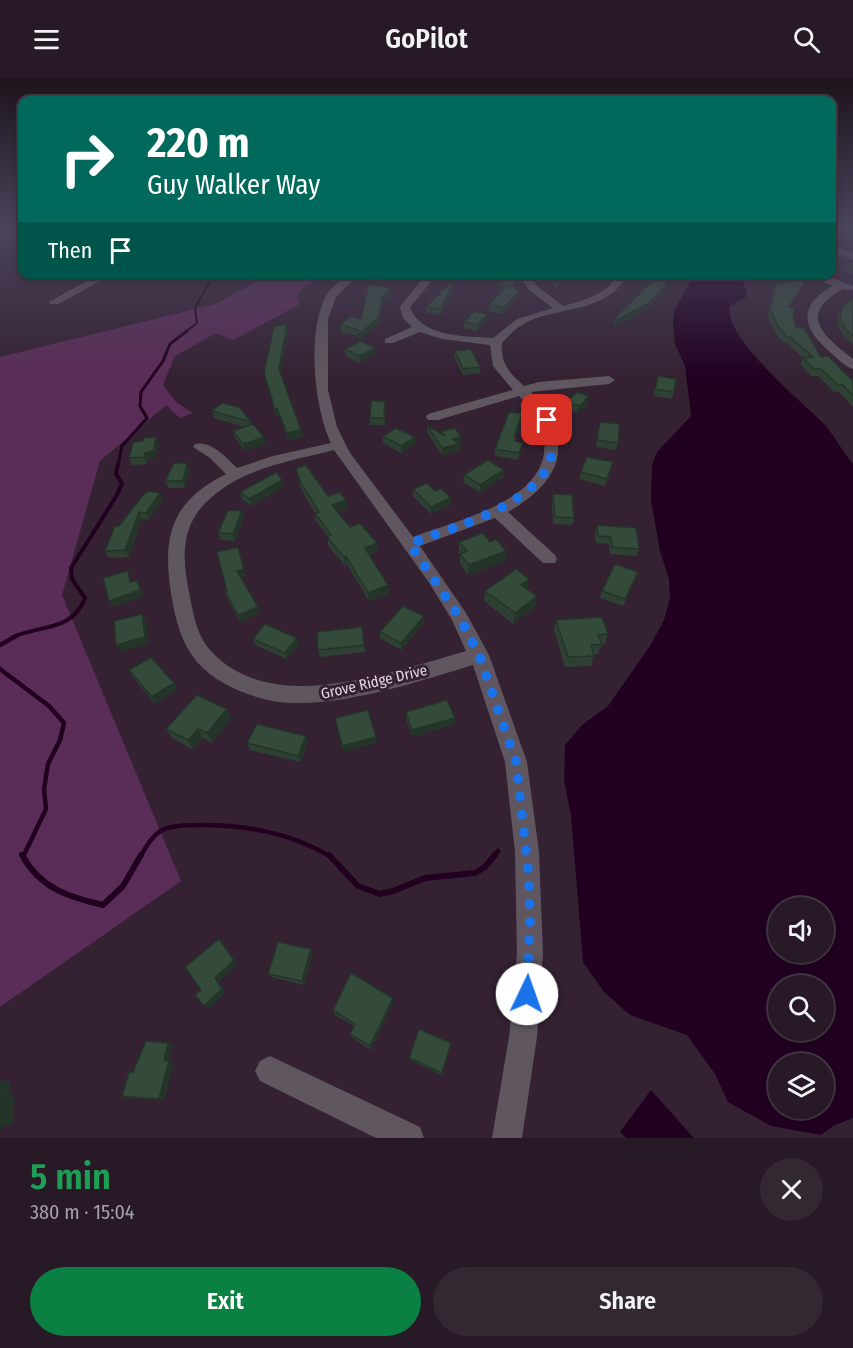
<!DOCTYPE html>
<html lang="en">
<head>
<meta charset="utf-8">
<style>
  body { margin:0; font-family:"Fira Sans Condensed",sans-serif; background:#332732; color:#f1f3f6; height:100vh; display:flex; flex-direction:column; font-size:22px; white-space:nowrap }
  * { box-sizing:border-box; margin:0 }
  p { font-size:20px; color:#a4a1a7 }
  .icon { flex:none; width:33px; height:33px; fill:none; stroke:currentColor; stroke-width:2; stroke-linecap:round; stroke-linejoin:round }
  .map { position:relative; height:1060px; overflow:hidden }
  .drawer { display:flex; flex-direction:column; background:#271a26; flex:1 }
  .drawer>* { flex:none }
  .banner { position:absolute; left:18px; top:18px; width:818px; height:183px; border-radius:12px; box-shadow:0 3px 9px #0003,0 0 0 2px #433843; background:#00695c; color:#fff; overflow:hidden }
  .fabs { position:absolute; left:768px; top:819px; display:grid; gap:12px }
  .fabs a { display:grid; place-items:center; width:66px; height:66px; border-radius:50%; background:#271a26; box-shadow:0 3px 9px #0003,0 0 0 2px #433843; font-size:30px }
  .pin { position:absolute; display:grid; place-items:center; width:51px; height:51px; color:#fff; margin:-26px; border-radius:12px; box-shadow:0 3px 9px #0006 }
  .me { position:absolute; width:66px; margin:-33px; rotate:3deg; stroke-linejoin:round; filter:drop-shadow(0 0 4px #0008) }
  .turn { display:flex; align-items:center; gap:21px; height:126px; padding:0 30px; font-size:27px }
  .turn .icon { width:78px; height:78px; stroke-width:2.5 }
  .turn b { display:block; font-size:42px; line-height:51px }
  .then { display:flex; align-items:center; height:57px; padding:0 30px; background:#0003; gap:12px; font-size:22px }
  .round { display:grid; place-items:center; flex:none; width:63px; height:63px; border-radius:32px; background:#332732 }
  .head { display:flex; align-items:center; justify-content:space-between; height:102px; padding:0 30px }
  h1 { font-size:36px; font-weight:600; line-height:45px; color:#1e9e55 }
  .button { display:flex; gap:12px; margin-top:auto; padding:12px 30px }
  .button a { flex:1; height:69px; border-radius:36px; background:#0b8043; color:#fff; font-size:24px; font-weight:600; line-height:69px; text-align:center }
  .button a+a { background:#332732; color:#f1f3f6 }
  header { display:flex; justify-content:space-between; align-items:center; height:78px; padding:0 30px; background:#271a26; font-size:27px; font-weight:600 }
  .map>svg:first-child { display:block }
  .green { fill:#5a2d58 }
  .water { fill:#210020; fill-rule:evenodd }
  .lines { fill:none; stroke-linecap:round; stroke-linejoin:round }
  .stream-far4 { stroke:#210020; stroke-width:2 }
  .stream-far3 { stroke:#210020; stroke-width:3 }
  .stream-far2 { stroke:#210020; stroke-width:4 }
  .stream-far1 { stroke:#210020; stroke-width:4.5 }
  .stream { stroke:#210020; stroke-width:6 }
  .minor { fill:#60565f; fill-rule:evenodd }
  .wall { fill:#2d4033 }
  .shaded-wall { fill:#243429 }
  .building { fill:#344b3b; stroke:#243429; stroke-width:1.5 }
  .route { stroke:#1a73e8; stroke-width:10; stroke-dasharray:0 18 }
  .labels { text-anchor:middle; stroke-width:6; stroke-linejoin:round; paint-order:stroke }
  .street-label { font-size:15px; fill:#e3d7e2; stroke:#342233 }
</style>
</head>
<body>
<header><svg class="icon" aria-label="menu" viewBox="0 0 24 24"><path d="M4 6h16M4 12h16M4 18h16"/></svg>GoPilot<svg class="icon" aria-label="search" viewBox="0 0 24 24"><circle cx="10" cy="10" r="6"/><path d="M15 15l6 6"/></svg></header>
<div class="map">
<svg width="853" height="1060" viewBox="0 0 853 1060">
  <rect width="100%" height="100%" fill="#342233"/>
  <polygon class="green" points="268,197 328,197 303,210 297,218 300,226 233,262 216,255 175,278 163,307 176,324 193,335 180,340 166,327 100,383 62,517 181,803 0,929 0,279 215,226"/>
  <g class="water">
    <path d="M694 196 740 197 747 214 746 219 730 228C722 258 802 324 823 345 835 358 842 373 853 386V1040L833 1048 821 1057 771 1048 728 1024 715 996 687 957 630 937 604 914 583 884 571 737 564 702 565 667 582 647 608 628 650 568 664 542 670 520 669 501 660 473 651 422 652 387 657 374 691 338 685 288 675 266 673 244 674 234ZM778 830H824V874H778ZM778 908H824V952H778ZM778 986H824V1030H778Z"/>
    <polygon points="651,1012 694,1060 626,1060 620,1054"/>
  </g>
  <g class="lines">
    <polyline class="stream-far4" points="185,254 197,245 195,230 214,196"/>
    <polyline class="stream-far3" points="118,388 122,368 147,340 140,328 141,314 163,283 170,266 187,253"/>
    <path class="stream-far2" d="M13 559C40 547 73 553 85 520L72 501 71 490 117 417 122 405 116 396 118 386"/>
    <g class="stream-far1">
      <polyline points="0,567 16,558"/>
      <polyline points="0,591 49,628 64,645 60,662 48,686 44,711 46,731 23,779"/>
      <path d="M140 779C146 769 153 756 164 751 175 747 189 747 201 747 246 747 292 755 331 779"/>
      <polyline points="493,779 498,773"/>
    </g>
    <g class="stream">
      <path d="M22 777C40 810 68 819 103 827L123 808 141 777"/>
      <polyline points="329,777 358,808 380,816 393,813 425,800 475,795 485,789 495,777"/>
    </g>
    <g class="minor">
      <polygon points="835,168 853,175 853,182 832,173 832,169"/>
      <polygon points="99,196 113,196 58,226 50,226 49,224"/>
      <path d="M348 196H359L336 219 328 241V312L337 349 350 375 413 459C453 443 537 426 544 375 547 352 535 334 519 318L438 342H428L426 339 428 336 513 312 493 288 490 267 442 261 420 254 393 265H385V261L412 249 403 240 400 229 401 227 421 203H429L430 205 410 229C421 260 466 258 493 260L517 241 553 230 529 212 519 196H529L537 208 563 228C584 222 607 217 618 196H628C608 235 561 228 527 244 517 249 509 257 502 265 500 285 510 296 524 308L539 304 609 298 615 302 609 306 531 314C575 364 564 402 508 434L555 477 557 481 555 485H543L495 440 420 468 466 535 489 577 527 684 539 774 543 876 537 959 522 1060H492L509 959 517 876 515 774 505 684 473 587C417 604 325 635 268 622 242 616 215 604 197 584 182 566 176 544 172 521 162 462 168 425 226 396L210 380 193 369 195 366C211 362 227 380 237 390L273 378 331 365C314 329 307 256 325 220 329 211 340 203 348 196ZM334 372 430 506 452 542 466 573C411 589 327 617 270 605 248 601 226 590 211 573 197 558 194 539 190 519 182 481 179 446 212 419 246 389 292 383 334 372Z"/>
      <path d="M804 196H820L853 208V212L843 211C797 237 823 257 853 281V291C844 288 837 280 830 274 801 249 798 227 833 208Z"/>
      <polygon points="270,978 420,1049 424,1060 376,1060 260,1003 255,993 260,983"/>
    </g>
  </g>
  <g class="wall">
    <polygon points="831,149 853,149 853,164 831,160"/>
    <polygon points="853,185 853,197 843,193 846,187"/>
    <polygon points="493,196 511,196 516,210 519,214 518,220 503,236 489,233 489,226 502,214"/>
    <polygon points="547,196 559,196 558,212 547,201"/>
    <polygon points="586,196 603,196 600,201 592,200 591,204 587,204"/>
    <polygon points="647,196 671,196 663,214 647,232 615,249 614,247 615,240 651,204 646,204"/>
    <polygon points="806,203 790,229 796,249 821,279 853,303 853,329 839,314 834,314 818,298 811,298 800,286 803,280 787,265 784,265 775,255 767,237 776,205"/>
    <polygon points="454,209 441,237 426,235 426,229"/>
    <polygon points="392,217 383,224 379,246 358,263 358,258 341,254 340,247 361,241"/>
    <polygon points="853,220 853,267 843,258 837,246 839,234 843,228"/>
    <polygon points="488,236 487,242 477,253 463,250 464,244"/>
    <polygon points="287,247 288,254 281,296 303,359 288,362 279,337 276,338 268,311 264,295"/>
    <polygon points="345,271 376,276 359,285 345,278"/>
    <polygon points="455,273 480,289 480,295 463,297 454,279"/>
    <polygon points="658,298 674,314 672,321 653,318"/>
    <polygon points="589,318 587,328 577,335 565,331 566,324"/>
    <polygon points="385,323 385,347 370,347 370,340"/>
    <polygon points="212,333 251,344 252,346 266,366 245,373 235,360 233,353 245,349 214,340"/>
    <polygon points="522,342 516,358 516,364 523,365 518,382 495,378 495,371"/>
    <polygon points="600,344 618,365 616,372 596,369"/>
    <polygon points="427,347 442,356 442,353 461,359 460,373 442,377 427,354"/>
    <polygon points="383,358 415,366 401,375 383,365"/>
    <polygon points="159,366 156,379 148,382 147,386 132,387 129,380"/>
    <polygon points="613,384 605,408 579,401 581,394"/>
    <polygon points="296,390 328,418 347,430 337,434 350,449 378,473 369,477 388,507 389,516 369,523 347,486 345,488 328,467 328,458 316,443 315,435 301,411"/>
    <polygon points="190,392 185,410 168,410 165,403"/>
    <polygon points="464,397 504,399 480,414 463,404"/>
    <polygon points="284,409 251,428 242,421 240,414"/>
    <polygon points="413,411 435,413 451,420 451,427 431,436 413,418"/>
    <polygon points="160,415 163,422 149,442 142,441 129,479 109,480 105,473 119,448"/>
    <polygon points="553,416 574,440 572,447 553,446 552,423"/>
    <polygon points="242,433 244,440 235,463 220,462 218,455"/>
    <polygon points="597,447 639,471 636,478 610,476 609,466 596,465 595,454"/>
    <polygon points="459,464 490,464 506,473 505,483 468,497 460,486 460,477 459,474"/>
    <polygon points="217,474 246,498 241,499 260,535 240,544 227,520 225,513 227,513"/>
    <polygon points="635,501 623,528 600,520 602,513"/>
    <polygon points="527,511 535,529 513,546 484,523 485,513"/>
    <polygon points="556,542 608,556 605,566 602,566 598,576 594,577 591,588 565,589 554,552"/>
    <polygon points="424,545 401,572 380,560 380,554"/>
    <polygon points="362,549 365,574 320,579 318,572"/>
    <polygon points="297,560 299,567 287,581 255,567 253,561"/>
    <polygon points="129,592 174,605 177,611 155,626 133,599"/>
    <polygon points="227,631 231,641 212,665 203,660 193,672 172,660 166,651"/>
    <polygon points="406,634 455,640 454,646 413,659 406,641"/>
    <polygon points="247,665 308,665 300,684 250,672"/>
    <polygon points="313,875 304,907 271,899 268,896"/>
    <polygon points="393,924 371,972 353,960 350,956 354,948 335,937 333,932"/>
    <polygon points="168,965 173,967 169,983 174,985 164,1022 128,1020 122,1018 133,994"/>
    <polygon points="451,965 442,997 410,982 409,980"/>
  </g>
  <g class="shaded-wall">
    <polygon points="670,196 671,196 663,214 647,232 615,249 617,242"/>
    <polygon points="809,197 806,203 786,235 789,229"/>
    <polygon points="454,203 454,209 441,237 441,231"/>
    <polygon points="391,210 392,217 383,224 379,246 358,263 358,257 383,218"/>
    <polygon points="519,214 518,220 503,236 503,230"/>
    <polygon points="488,236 487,242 477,253 477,247"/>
    <polygon points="287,247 288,254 281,298 279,291"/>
    <polygon points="376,270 376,276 359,285 359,278"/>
    <polygon points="589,318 587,328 577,335 579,328"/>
    <polygon points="277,330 279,337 276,338 275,331"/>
    <polygon points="523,335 522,342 513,365 514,358"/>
    <polygon points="301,352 303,359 288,362 287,355"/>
    <polygon points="156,359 159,366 156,379 148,382 147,386 144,379 145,375"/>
    <polygon points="264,359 266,366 245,373 243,366"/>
    <polygon points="415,359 415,366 401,375 401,368"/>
    <polygon points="461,359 460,373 442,377 442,370 452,361"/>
    <polygon points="187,385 190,392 185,410 183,403"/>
    <polygon points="504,392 504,399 480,414 480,407"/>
    <polygon points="282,402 284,409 251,428 249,421"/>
    <polygon points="160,415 163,422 149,442 146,435"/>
    <polygon points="451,420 451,427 431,436 431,429"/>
    <polygon points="346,422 347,430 333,436 332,427"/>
    <polygon points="242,433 244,440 235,463 233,456"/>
    <polygon points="139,434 142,441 129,479 125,472"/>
    <polygon points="377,465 378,473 365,479 365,470"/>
    <polygon points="238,469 246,498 240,500 237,493"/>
    <polygon points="506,473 505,483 468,497 469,487"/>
    <polygon points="346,478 347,486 345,488 344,479"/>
    <polygon points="529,501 527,511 521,507"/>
    <polygon points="137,502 141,508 143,519 113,529 109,523"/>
    <polygon points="388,507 389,516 369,523 368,515"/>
    <polygon points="537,518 535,529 513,546 515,535"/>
    <polygon points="258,529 260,535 240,544 238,537"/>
    <polygon points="142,536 146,543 149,566 120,574 116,567"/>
    <polygon points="424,538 424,545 401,572 401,565"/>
    <polygon points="297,560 299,567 287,581 285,575"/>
    <polygon points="174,605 177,611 155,626 152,619"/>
    <polygon points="227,631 231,641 212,665 207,655"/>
    <polygon points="455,640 454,646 413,659 412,652"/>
    <polygon points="198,651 203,660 193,672 188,662"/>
    <polygon points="306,658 308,665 300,684 298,678"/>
    <polygon points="376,659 377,665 343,674 342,668"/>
    <polygon points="219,861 238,886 219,904 226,914 208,932 204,928 215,900"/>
    <polygon points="311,871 313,875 304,907 302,903"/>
    <polygon points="393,920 393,924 371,972 370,968"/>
    <polygon points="168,965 173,967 169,983 174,985 164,1022 159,1021 164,982"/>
    <polygon points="0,1002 10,1004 9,1016 15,1017 13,1045 2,1049 0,1056"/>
  </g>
  <g class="building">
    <polygon points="831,149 853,149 853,157 831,154"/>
    <polygon points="853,185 853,190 846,187"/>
    <polygon points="496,196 511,196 516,207 503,209"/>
    <polygon points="549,196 559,196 559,206"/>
    <polygon points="648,196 670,196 665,208 649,225 617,242 615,240 656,199 647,198"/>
    <polygon points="796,196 809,197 789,229 795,230 793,239 796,249 804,250 821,279 828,278 853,303 853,318 843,307 838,307 821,291 814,291 803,280 813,279 790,259 787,259 778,248 770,231 776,205 793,204"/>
    <polygon points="453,202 454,203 441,231 426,229"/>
    <polygon points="369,206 391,210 383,218 378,240 358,257 359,252 340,247 351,238 361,241"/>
    <polygon points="514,208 519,214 503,230 489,226 507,209"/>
    <polygon points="853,220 853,258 846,252 840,239 843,228"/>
    <polygon points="474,233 488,236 477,247 464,244"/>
    <polygon points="287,247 279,291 301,352 287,355 277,330 275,331 264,295 274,248"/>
    <polygon points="361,263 376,270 359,278 345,271"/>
    <polygon points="471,271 480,289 463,291 455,273"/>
    <polygon points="658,298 676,301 674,314 655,311"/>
    <polygon points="577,314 589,318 586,321 588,321 579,328 566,324"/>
    <polygon points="371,323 385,323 384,340 370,340"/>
    <polygon points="222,325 239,329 251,344 212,333"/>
    <polygon points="509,334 523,335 514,358 516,358 515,363 523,365 519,375 495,371"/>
    <polygon points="600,344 620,346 618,365 597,362"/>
    <polygon points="253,346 264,359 243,366 233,353"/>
    <polygon points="427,347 445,358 442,353 455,350 461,359 452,361 460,366 442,370"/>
    <polygon points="396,350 415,359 401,368 383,358"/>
    <polygon points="156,359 154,372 145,375 144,379 129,380 133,364 143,363 143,360"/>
    <polygon points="587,379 613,384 607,401 581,394"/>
    <polygon points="488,382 504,392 480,407 464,397"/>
    <polygon points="174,385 187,385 183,403 165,403"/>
    <polygon points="306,387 328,418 339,414 346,422 332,427 350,449 360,445 377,465 365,470 388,507 368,515 346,478 344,479 327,459 331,457 315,435 319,434 300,403 296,390"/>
    <polygon points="277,394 282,402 249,421 240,414"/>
    <polygon points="427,405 435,413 441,410 451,420 431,429 413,411"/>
    <polygon points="148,413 160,415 146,435 139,434 125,472 105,473 115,448 119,448 143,417"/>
    <polygon points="553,416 572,417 574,440 555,439"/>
    <polygon points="228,432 242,433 233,456 218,455"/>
    <polygon points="597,447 636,450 639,471 612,469 611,459 598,458"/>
    <polygon points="483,455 490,464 496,461 506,473 469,487 460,476 467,473 459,464"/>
    <polygon points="238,469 244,491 237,493 258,529 238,537 225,513 227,513 217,474"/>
    <polygon points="615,486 638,494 625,521 602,513"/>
    <polygon points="516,491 529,501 521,507 537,518 515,535 485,513"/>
    <polygon points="128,493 130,504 137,502 140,512 109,523 103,500"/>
    <polygon points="403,528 424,538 401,565 380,554"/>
    <polygon points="142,536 145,559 116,567 114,543"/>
    <polygon points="602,539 608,556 598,557 602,566 591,567 594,578 568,579 556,542"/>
    <polygon points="265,546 297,560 285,575 253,561"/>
    <polygon points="362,549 364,567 318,572 317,554"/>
    <polygon points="151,579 174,605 152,619 129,592"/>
    <polygon points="197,617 227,631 207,655 198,651 188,662 166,651"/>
    <polygon points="447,622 455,640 412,652 406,634"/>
    <polygon points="368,632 376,659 342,668 335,640"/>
    <polygon points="257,646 306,658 298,678 247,665"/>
    <polygon points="219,861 234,882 215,900 222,911 204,928 195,917 201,912 185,889"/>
    <polygon points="278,864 311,871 302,903 268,896"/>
    <polygon points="351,895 393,920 370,968 350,956 355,946 333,932"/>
    <polygon points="419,951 451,965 442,995 409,980"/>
    <polygon points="146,963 168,965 164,982 169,983 159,1021 122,1018 129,994 133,994"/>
    <polygon points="0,1015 2,1015 0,1043"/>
  </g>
  <linearGradient id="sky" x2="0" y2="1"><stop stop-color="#1d131c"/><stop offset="0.5" stop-color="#4a445b"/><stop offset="1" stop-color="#4a445b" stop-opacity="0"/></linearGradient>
  <rect width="853" height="298" fill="url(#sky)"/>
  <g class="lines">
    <path class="route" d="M527 916 530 842 529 800 516 684 479 577 460 540 410 466C458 446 580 419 547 342"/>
  </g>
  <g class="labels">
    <g class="street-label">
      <text transform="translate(374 604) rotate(-13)" y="5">Grove Ridge Drive</text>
    </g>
  </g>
</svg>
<div class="fabs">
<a><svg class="icon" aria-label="sound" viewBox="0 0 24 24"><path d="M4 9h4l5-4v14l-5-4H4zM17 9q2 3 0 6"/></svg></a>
<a><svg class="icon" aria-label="search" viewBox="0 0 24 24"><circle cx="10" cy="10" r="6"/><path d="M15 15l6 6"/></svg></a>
<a><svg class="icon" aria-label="layers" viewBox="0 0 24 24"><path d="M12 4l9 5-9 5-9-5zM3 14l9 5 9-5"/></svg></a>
</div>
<div class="pin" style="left:547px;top:342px;background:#d93025"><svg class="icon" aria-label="arrive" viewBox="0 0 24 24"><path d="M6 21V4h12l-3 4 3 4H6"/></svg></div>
<svg class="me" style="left:527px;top:916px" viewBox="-20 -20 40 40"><circle r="19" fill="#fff"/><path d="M0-13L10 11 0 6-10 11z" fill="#1a73e8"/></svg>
<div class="banner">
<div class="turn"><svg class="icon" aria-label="right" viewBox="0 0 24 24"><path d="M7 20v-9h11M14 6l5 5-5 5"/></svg><div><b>220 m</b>Guy Walker Way</div></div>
<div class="then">Then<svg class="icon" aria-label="arrive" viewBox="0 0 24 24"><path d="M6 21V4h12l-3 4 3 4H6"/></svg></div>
</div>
</div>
<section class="drawer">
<div class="head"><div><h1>5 min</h1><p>380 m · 15:04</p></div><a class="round"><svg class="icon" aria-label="close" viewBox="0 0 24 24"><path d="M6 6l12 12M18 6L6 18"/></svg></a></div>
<div class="button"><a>Exit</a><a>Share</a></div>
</section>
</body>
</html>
